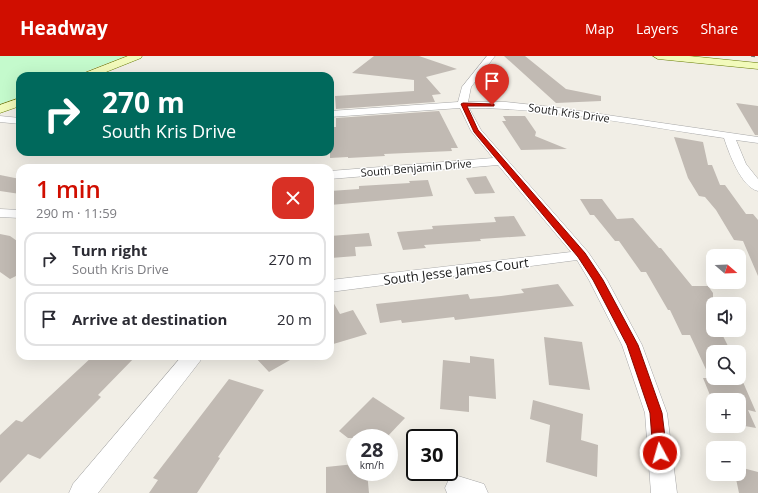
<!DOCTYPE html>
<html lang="en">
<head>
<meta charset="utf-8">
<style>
  body { margin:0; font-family:"Open Sans",sans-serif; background:#f2f2f3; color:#2b2b33; height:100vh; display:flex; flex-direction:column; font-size:15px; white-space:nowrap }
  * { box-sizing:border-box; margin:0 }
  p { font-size:13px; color:#7c7c81 }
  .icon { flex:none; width:22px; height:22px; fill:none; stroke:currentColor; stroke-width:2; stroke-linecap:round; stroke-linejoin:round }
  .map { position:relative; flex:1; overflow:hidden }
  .side { position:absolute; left:16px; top:108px; width:318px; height:196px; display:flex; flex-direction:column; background:#fff; border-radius:12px; box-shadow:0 4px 16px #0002 }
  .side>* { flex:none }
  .guide { position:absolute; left:16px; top:16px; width:318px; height:84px; border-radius:12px; box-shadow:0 4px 16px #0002; background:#00695c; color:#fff; overflow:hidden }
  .needle { width:26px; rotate:109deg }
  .buttons { position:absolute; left:706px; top:193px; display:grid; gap:8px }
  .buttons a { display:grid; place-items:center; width:40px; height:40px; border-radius:8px; background:#fff; box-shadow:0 4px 16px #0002; font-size:20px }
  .speed { position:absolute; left:346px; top:373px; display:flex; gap:8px; font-size:20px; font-weight:700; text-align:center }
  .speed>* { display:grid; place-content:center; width:52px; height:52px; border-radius:50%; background:#fff; box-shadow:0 4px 16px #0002; line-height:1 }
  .speed small { font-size:10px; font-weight:400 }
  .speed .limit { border:2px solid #111; border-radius:6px; background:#fff; color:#111 }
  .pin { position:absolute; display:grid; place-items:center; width:34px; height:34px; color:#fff; margin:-41px -17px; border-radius:50% 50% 50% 0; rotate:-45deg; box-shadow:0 0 4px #0007 }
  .pin .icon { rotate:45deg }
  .me { position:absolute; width:44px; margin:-22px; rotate:354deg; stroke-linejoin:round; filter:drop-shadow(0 0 3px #0008) }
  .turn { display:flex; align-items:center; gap:14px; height:84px; padding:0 20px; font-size:18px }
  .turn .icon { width:52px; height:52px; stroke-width:2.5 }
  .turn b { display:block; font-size:28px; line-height:34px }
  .round { display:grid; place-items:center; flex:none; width:42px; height:42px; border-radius:12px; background:#f2f2f3 }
  .head { display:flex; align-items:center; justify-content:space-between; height:68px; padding:0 20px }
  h1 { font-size:24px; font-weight:600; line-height:30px; color:#d00e00 }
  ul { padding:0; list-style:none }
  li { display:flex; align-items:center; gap:12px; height:54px; margin:0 8px 6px; padding:0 12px; border:2px solid #e1e1e2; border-radius:12px }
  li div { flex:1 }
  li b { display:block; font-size:15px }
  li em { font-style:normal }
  header { display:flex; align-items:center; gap:24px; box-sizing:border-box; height:56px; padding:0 20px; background:#d00e00; color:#fff }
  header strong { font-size:19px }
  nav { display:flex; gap:22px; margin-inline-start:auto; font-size:14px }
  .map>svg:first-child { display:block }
  .park { fill:#c4facc }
  .building { fill:#c1bab3 }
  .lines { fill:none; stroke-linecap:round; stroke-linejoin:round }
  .street-casing { stroke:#a7a7a7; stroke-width:1 }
  .secondary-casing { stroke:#657a04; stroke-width:1 }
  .street { fill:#fff; fill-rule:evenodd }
  .secondary { fill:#f2fabb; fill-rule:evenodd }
  .rail { stroke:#6e6e6e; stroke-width:1.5; stroke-dasharray:4 4; stroke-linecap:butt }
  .route { fill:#d00e00; stroke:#870900 }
  .labels { text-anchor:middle; stroke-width:3; stroke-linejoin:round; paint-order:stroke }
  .far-street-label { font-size:11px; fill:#202020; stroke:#fff }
  .street-label { font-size:13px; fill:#202020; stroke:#fff }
</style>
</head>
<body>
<header>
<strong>Headway</strong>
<nav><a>Map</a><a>Layers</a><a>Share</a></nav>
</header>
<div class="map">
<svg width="758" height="437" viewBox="0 0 758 437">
  <rect width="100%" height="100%" fill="#f1eee6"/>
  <polygon class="park" points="0,0 126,0 74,20 20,20 20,41 0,48"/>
  <g class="building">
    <polygon points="374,0 419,0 457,13 426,21 441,38 432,39 435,46 336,53 335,40 414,35 414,24 352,17"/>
    <polygon points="504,0 525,0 566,33 601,40 601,45 556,47"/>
    <polygon points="736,47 758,50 758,79 755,79"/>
    <polygon points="439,55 458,92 451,92 452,95 384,98 385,100 348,102 348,101 330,102 330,71 336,71 336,62"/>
    <polygon points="503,60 525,60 536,76 535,80 567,93 521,94 502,65 506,65"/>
    <polygon points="674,81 703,86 708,109 712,109 720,129 725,129 746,158 753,158 758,164 758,220 743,185 734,184 716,154 705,141 699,140 688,122"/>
    <polygon points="0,119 20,123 20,138 0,135"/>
    <polygon points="486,120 495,137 475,138 466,122"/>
    <polygon points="428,124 433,140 330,149 330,135 359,133 359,130 410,127 409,125"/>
    <polygon points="580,143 602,143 617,163 633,162 659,192 661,192 692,230 708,230 713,237 713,274 720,274 731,296 713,296 713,322 739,322 739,317 756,356 748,354 756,372 739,369 739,344 712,344 703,322 710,322 690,279 682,279 670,254 668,254 646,216 641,216 619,185 615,185 594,159 590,159"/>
    <polygon points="514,160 526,180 480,183 481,185 424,189 426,192 403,194 397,176 433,173 432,170 496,166 494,161"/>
    <polygon points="369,177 372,190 355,191 356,200 331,202 330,180"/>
    <polygon points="0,178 10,180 20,187 20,218 10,223 0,216"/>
    <polygon points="558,228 574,250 455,264 454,261 402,267 401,264 380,267 376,248 468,238 470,243 501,240 524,237 521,233"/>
    <polygon points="330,241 340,258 353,254 367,278 330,289"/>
    <polygon points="544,281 582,286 590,334 549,329"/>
    <polygon points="93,300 136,300 98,339 101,341 40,403 28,398 0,427 0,379 16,364 22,366"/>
    <polygon points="254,300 297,300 269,316"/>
    <polygon points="470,300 494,303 496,343 469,340 469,356 440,353 443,304 470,307"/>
    <polygon points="229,323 264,334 218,401 220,402 197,437 149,437 158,424 153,422"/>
    <polygon points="373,341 405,362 386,382 348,382 339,375"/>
    <polygon points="533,344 583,358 581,384 598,389 597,421 546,406 550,369 530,363"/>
    <polygon points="355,408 355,416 367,416 369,437 326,437 326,411"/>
    <polygon points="739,411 758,416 758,437 739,437 735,418 739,418"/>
  </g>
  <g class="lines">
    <defs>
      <g id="street">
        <path d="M487 0H495L471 31 468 46H506L552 51 758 81V87L736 84 746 108 758 123V135C741 131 729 97 724 82 640 70 555 52 469 52L481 74 588 196 607 224 642 289 667 357 677 437H651L645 357 622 289 589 224 577 204 330 236V224L571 196 498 109 330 123V115L493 102 471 75 460 52 330 61V55L458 46 462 31Z"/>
        <polygon points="0,60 20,62 20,68 0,66"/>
        <polygon points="0,153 20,154 20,162 0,161"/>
        <polygon points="182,300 204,300 98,437 69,437 73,428"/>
        <polygon points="458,420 484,428 488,437 447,437 445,432 449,423"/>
      </g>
      <g id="secondary">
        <polygon points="128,0 142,0 141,2 96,20 80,20 82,18"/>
        <polygon points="653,0 689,0 758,7 758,13 658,3"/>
        <polygon points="20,42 20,50 0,57 0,49"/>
      </g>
    </defs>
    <use href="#street" class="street-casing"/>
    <use href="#secondary" class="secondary-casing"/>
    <use href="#street" class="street"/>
    <use href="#secondary" class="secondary"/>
    <polyline class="rail" points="751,0 758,1"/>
  </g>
  <polygon class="route" points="463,47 494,48 494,50 467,50 478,74 585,197 603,224 638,289 662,357 667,397 665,401 660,403 655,401 653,397 650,357 627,289 593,224 578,201 474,76 461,48"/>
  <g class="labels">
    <g class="far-street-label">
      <text transform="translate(569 57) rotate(8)" y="4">South Kris Drive</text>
      <text transform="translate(416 112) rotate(-5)" y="4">South Benjamin Drive</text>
    </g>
    <g class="street-label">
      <text transform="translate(456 215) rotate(-7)" y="5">South Jesse James Court</text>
    </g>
  </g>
</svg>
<div class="buttons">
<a><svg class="needle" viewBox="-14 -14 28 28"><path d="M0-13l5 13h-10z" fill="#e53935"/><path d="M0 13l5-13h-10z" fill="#7c7c81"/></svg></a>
<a><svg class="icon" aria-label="sound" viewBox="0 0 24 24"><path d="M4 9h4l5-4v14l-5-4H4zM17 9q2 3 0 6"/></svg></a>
<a><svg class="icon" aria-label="search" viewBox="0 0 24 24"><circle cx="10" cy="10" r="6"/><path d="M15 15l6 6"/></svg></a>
<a>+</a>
<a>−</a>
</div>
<div class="speed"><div>28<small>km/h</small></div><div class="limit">30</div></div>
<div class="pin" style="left:492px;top:49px;background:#d93025"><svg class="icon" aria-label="arrive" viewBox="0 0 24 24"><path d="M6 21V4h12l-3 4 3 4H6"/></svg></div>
<svg class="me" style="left:660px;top:397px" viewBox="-20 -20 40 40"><circle r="17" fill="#d00e00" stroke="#fff" stroke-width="3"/><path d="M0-11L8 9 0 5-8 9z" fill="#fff"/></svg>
<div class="guide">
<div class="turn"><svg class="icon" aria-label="right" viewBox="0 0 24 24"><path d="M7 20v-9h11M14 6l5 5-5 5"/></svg><div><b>270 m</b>South Kris Drive</div></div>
</div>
<section class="side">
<div class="head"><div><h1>1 min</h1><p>290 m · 11:59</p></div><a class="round" style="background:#d93025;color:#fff"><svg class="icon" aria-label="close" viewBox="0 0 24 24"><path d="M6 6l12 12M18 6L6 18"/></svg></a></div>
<ul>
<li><svg class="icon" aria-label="right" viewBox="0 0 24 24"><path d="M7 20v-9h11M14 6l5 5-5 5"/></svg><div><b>Turn right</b><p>South Kris Drive</p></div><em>270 m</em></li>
<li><svg class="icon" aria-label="arrive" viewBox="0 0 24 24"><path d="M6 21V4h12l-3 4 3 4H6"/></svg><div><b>Arrive at destination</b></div><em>20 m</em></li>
</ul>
</section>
</div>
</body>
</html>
